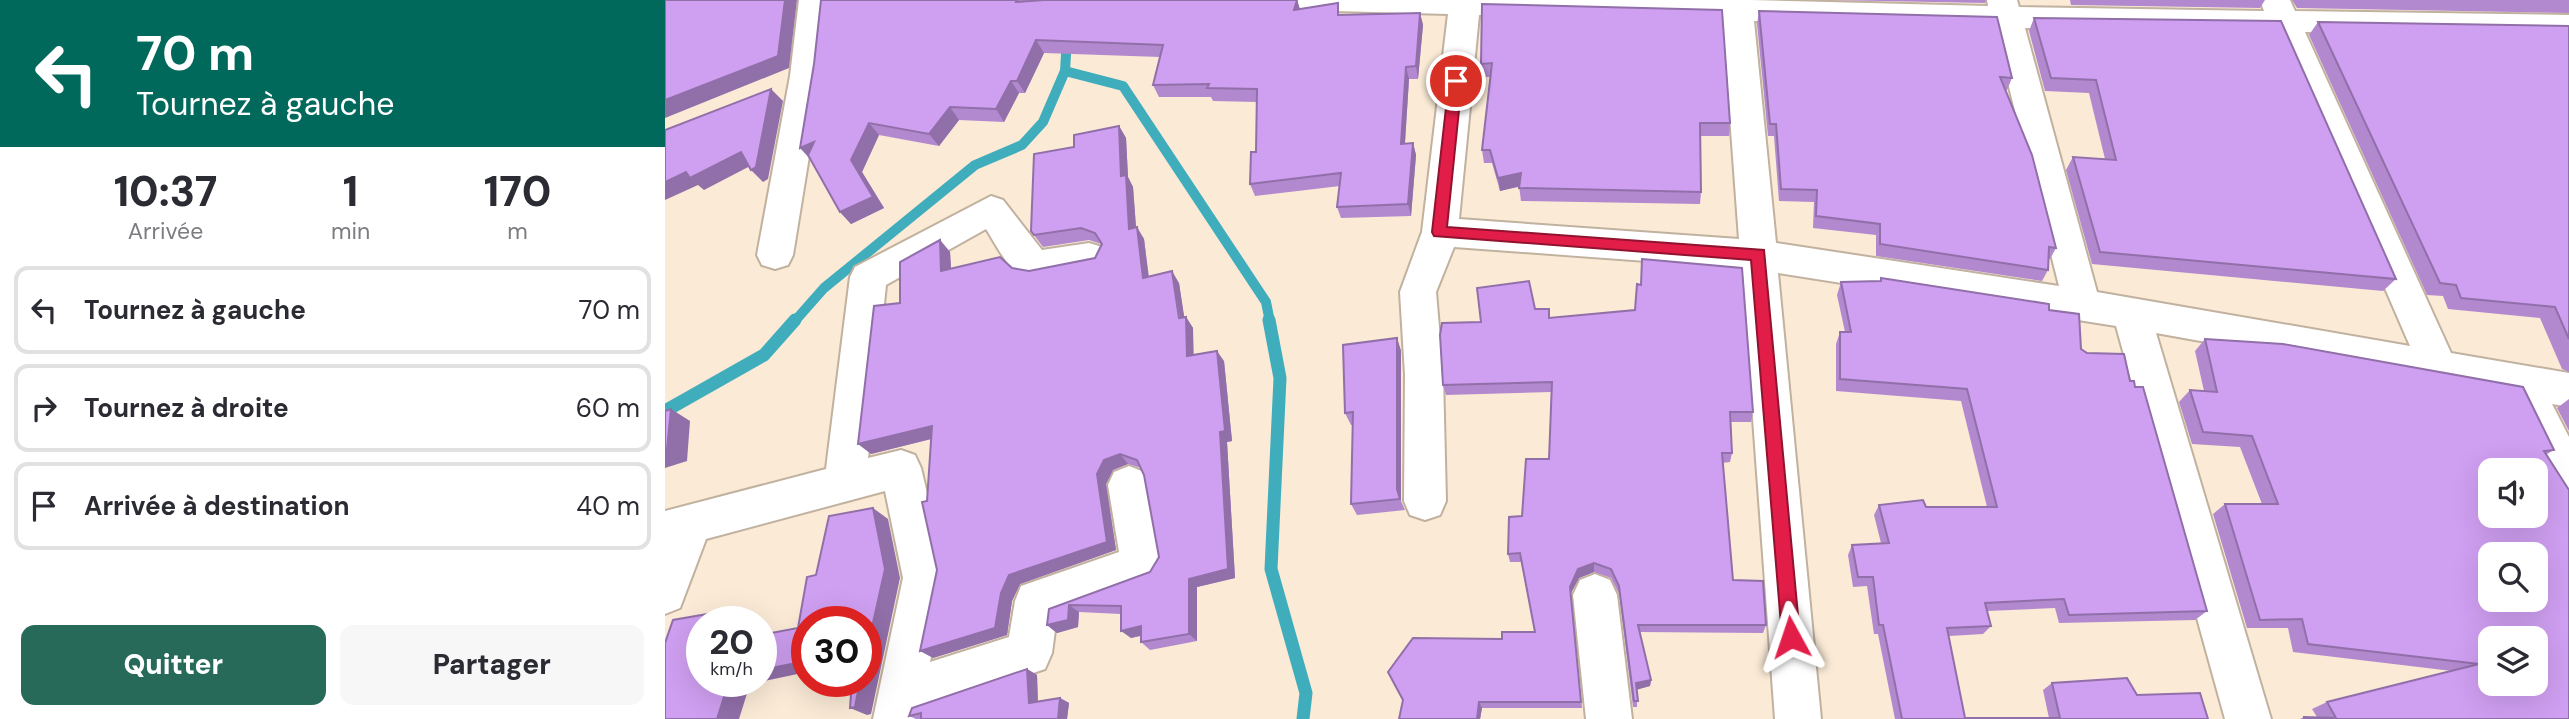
<!DOCTYPE html>
<html lang="fr">
<head>
<meta charset="utf-8">
<style>
  body { margin:0; font-family:"DM Sans",sans-serif; background:#f7f7f7; color:#2b2b33; height:100vh; display:flex; flex-direction:column; font-size:26px; white-space:nowrap }
  * { box-sizing:border-box; margin:0 }
  p { font-size:23px; color:#7c7c81 }
  .icon { flex:none; width:38px; height:38px; fill:none; stroke:currentColor; stroke-width:2; stroke-linecap:round; stroke-linejoin:round }
  .map { position:relative; flex:1; overflow:hidden }
  .side { display:flex; flex-direction:column; background:#fff; width:665px }
  .side>* { flex:none }
  .top-card { background:#00695c; color:#fff; overflow:hidden }
  .controls { position:absolute; left:1813px; top:458px; display:grid; gap:14px }
  .controls a { display:grid; place-items:center; width:70px; height:70px; border-radius:14px; background:#fff; box-shadow:0 7px 28px #0002; font-size:35px }
  .speed { position:absolute; left:21px; top:606px; display:flex; gap:14px; font-size:35px; font-weight:700; text-align:center }
  .speed>* { display:grid; place-content:center; width:91px; height:91px; border-radius:50%; background:#fff; box-shadow:0 7px 28px #0002; line-height:1 }
  .speed small { font-size:18px; font-weight:400 }
  .speed .limit { border:10px solid #d22; background:#fff; color:#111 }
  .pin { position:absolute; display:grid; place-items:center; width:60px; height:60px; color:#fff; margin:-30px; border:4px solid #fff; border-radius:50%; box-shadow:0 2px 7px #0007 }
  .me { position:absolute; width:77px; margin:-38px; rotate:355deg; stroke-linejoin:round; filter:drop-shadow(0 0 5px #0008) }
  .turn { display:flex; align-items:center; gap:24px; height:147px; padding:0 21px; font-size:32px }
  .turn .icon { width:91px; height:91px; stroke-width:2.5 }
  .turn b { display:block; font-size:49px; line-height:60px }
  .eta { display:flex; justify-content:space-evenly; align-items:center; height:119px; text-align:center }
  .eta b { font-size:42px; font-weight:800; line-height:49px }
  .cta { display:flex; gap:14px; margin-top:auto; padding:14px 21px }
  .cta a { flex:1; height:80px; border-radius:14px; background:#276a5a; color:#fff; font-size:28px; font-weight:800; line-height:80px; text-align:center }
  .cta a+a { background:#f7f7f7; color:#2b2b33 }
  ul { padding:0; list-style:none }
  li { display:flex; align-items:center; gap:21px; height:88px; margin:0 14px 10px; padding:0 7px; border:4px solid #e1e1e2; border-radius:14px }
  li div { flex:1 }
  li b { display:block; font-size:26px }
  li em { font-style:normal }
  main { display:flex; flex:1; min-height:0 }
  .map>svg:first-child { display:block }
  .lines { fill:none; stroke-linecap:round; stroke-linejoin:round }
  .stream-far1 { stroke:#40adbc; stroke-width:10 }
  .stream { stroke:#40adbc; stroke-width:13 }
  .minor-casing { stroke:#c1b19f; stroke-width:4 }
  .minor { fill:#fff; fill-rule:evenodd }
  .wall { fill:#b289cf }
  .shaded-wall { fill:#916fa9 }
  .building { fill:#cf9ff1; stroke:#916fa9; stroke-width:2; fill-rule:evenodd }
  .route { fill:#e11d48; stroke:#92132f; stroke-width:2 }
</style>
</head>
<body>
<main>
<section class="side">
<div class="top-card">
<div class="turn"><svg class="icon" aria-label="left" viewBox="0 0 24 24"><path d="M17 20v-9H6M10 6l-5 5 5 5"/></svg><div><b>70 m</b>Tournez à gauche</div></div>
</div>
<div class="eta">
<div><b>10:37</b><p>Arrivée</p></div>
<div><b>1</b><p>min</p></div>
<div><b>170</b><p>m</p></div>
</div>
<ul>
<li><svg class="icon" aria-label="left" viewBox="0 0 24 24"><path d="M17 20v-9H6M10 6l-5 5 5 5"/></svg><div><b>Tournez à gauche</b></div><em>70 m</em></li>
<li><svg class="icon" aria-label="right" viewBox="0 0 24 24"><path d="M7 20v-9h11M14 6l5 5-5 5"/></svg><div><b>Tournez à droite</b></div><em>60 m</em></li>
<li><svg class="icon" aria-label="arrive" viewBox="0 0 24 24"><path d="M6 21V4h12l-3 4 3 4H6"/></svg><div><b>Arrivée à destination</b></div><em>40 m</em></li>
</ul>
<div class="cta"><a>Quitter</a><a>Partager</a></div>
</section>
<div class="map">
<svg width="1904" height="719" viewBox="0 0 1904 719">
  <rect width="100%" height="100%" fill="#faead6"/>
  <g class="lines">
    <g class="stream-far1">
      <polyline points="400,71 458,86 601,302 605,322"/>
      <polyline points="129,322 159,288 310,165 357,145 378,122 400,71 402,38"/>
    </g>
    <g class="stream">
      <polyline points="604,320 615,378 606,569 641,693 638,719"/>
      <polyline points="0,411 99,355 130,320"/>
    </g>
    <defs>
      <g id="minor">
        <polygon points="134,0 164,0 157,76 128,255 123,265 110,269 97,265 92,255 125,76"/>
        <path d="M616 0H1087L1323 6 1322 0H1352L1354 7 1599 11 1595 0H1625L1630 11 1904 15V37L1640 32 1786 353 1904 373V407L1887 404 1904 437V497L1889 491 1843 396 1491 333 1606 719H1560L1451 326 1113 273 1156 719H1110L1077 268 789 247 771 292 778 375 781 501 775 515 760 520 745 515 739 501 740 375 735 292 757 232 783 14 631 10 620 7ZM814 15 1058 21 1074 239 794 219ZM1089 21 1329 27 1394 286 1111 243ZM1360 28 1609 32 1745 346 1432 292Z"/>
        <path d="M326 196 338 200 377 250 424 243 437 247 442 257 437 267C420 273 372 285 357 277 343 269 330 243 321 229L221 285 203 458 236 450 250 455 256 468 282 578 265 662 344 637 350 601 356 586 454 552 443 485 449 472 464 466 479 472 485 485 500 564 493 578 392 615 387 653 380 669 256 711 254 719H208L238 578 220 491 41 539 15 608 0 614V511L161 469 185 277 190 267Z"/>
        <polygon points="930,574 945,580 952,595 967,719 921,719 908,595 915,580"/>
      </g>
    </defs>
    <use href="#minor" class="minor-casing"/>
    <use href="#minor" class="minor"/>
  </g>
  <g class="wall">
    <polygon points="156,0 364,0 363,1 632,0 635,9 676,15 755,13 758,25 753,79 744,79 740,144 748,143 751,155 746,216 676,218 672,207 675,186 590,196 585,184 591,152 592,102 548,101 546,97 494,97 488,85 495,57 379,53 360,93 354,93 339,122 294,120 274,146 214,135 197,172 219,208 186,224 175,212 149,64"/>
    <polygon points="1165,0 1321,0 1320,3"/>
    <polygon points="1405,0 1600,0 1595,8 1406,5"/>
    <polygon points="1627,0 1904,0 1904,13 1632,8"/>
    <polygon points="817,4 1065,123 1064,136 1035,136 1036,192 1035,204 856,201 854,186 835,191 827,163 819,163 817,150 826,77 818,77 816,64"/>
    <polygon points="1094,11 1347,78 1342,90 1340,90 1391,248 1385,259 1384,259 1383,270 1377,281 1211,256 1211,235 1148,228 1149,202 1114,201 1109,136 1103,136 1092,24"/>
    <polygon points="1369,18 1731,279 1718,291 1427,264 1401,170 1408,157 1440,159 1424,93 1380,91 1364,31"/>
    <polygon points="1653,22 1904,26 1904,372 1897,369 1875,318 1783,309 1778,296 1762,295 1644,35"/>
    <polygon points="454,126 461,138 463,177 468,187 471,227 479,239 484,277 514,283 519,318 521,317 528,328 528,355 559,361 567,441 562,442 570,578 532,587 532,641 485,650 476,642 476,636 466,638 456,614 414,612 413,627 392,633 382,625 384,609 485,572 494,557 479,475 476,468 463,464 448,470 441,484 451,550 355,584 347,601 342,635 268,658 272,570 262,501 266,439 206,454 235,303 275,240 285,252 286,269 347,268 364,271 430,258 436,244 424,240 378,247 366,231 409,147"/>
    <polygon points="1216,278 1384,310 1416,349 1465,381 1542,611 1530,620 1394,623 1390,608 1322,611 1326,626 1318,634 1284,636 1300,718 1384,718 1378,690 1387,683 1472,695 1543,719 1230,719 1213,634 1209,634 1202,586 1188,587 1183,555 1187,545 1216,543 1209,515 1214,505 1261,507 1322,507 1296,401 1171,391 1171,344 1175,332 1180,332 1172,295 1176,282 1215,281"/>
    <polygon points="870,309 885,318 1088,412 1086,422 1066,422 1067,453 1065,462 1057,463 1068,580 1101,625 1098,633 975,632 986,680 985,686 972,689 972,707 968,707 954,594 946,578 929,572 914,578 905,595 917,708 817,708 815,719 734,719 837,639 870,632 856,562 845,562 843,554 857,516 884,459 886,392 781,395 778,385 816,322"/>
    <polygon points="732,338 736,351 736,501 740,510 692,515 686,504 688,425 686,425 680,413"/>
    <polygon points="1540,339 1889,450 1882,454 1904,719 1635,719 1639,717 1652,717 1647,709 1662,702 1787,671 1628,652 1623,628 1582,628 1548,514 1560,504 1597,504 1575,447 1527,444 1514,402 1525,390 1539,391 1530,351"/>
    <polygon points="1904,399 1904,431 1892,408"/>
    <polygon points="362,669 372,675 373,701 395,698 404,703 402,719 251,719 244,716"/>
  </g>
  <g class="shaded-wall">
    <polygon points="120,0 132,0 124,68 0,118 0,100"/>
    <polygon points="632,0 636,13 629,10"/>
    <polygon points="755,13 758,25 753,79 751,66"/>
    <polygon points="371,40 379,53 360,93 352,81"/>
    <polygon points="741,67 744,79 739,156 736,144"/>
    <polygon points="346,81 354,93 339,122 331,109"/>
    <polygon points="106,89 118,101 103,179 98,182 86,170"/>
    <polygon points="285,107 294,120 274,146 264,134"/>
    <polygon points="204,123 214,135 197,172 219,208 186,224 175,212 186,160"/>
    <polygon points="454,126 461,138 463,177 468,187 472,241 464,229 456,176"/>
    <polygon points="149,142 146,160 135,148"/>
    <polygon points="748,143 751,155 746,216 743,204"/>
    <polygon points="76,152 89,164 39,190 33,185 0,200 0,182 21,172"/>
    <polygon points="856,173 857,186 835,191 833,178"/>
    <polygon points="472,227 479,239 485,290 478,278"/>
    <polygon points="275,240 285,252 287,283 276,271"/>
    <polygon points="507,271 514,283 521,328 521,317 528,328 529,367 522,356"/>
    <polygon points="732,338 736,351 736,501 732,489"/>
    <polygon points="552,351 559,361 567,441 562,442 570,578 532,587 532,641 524,634 524,579 555,432"/>
    <polygon points="6,409 25,421 22,461 0,468 0,450"/>
    <polygon points="267,426 278,436 206,454 193,444"/>
    <polygon points="455,454 463,464 448,470 441,484 451,550 355,584 347,601 342,635 268,658 255,651 336,593 344,575 432,474 439,460"/>
    <polygon points="208,508 223,519 235,578 206,714 202,715 185,708 195,681 201,681 201,654"/>
    <polygon points="929,563 929,572 914,578 905,595 917,708 905,587 913,569"/>
    <polygon points="404,605 414,612 413,627 392,633 382,625"/>
    <polygon points="42,614 58,621 40,621"/>
    <polygon points="476,626 485,633 466,638 456,631"/>
    <polygon points="142,661 142,672 85,684 74,719 52,719 64,681 96,681 96,670"/>
    <polygon points="362,669 372,675 373,708 364,703"/>
    <polygon points="986,680 985,686 971,690 971,683"/>
    <polygon points="395,698 404,703 402,719 393,719"/>
    <polygon points="814,702 817,708 815,719 812,719"/>
  </g>
  <g class="building">
    <polygon points="0,0 120,0 113,56 0,100"/>
    <polygon points="156,0 352,0 351,2 379,0 632,0 629,10 673,3 673,15 755,13 751,66 741,67 736,144 748,143 743,204 672,207 676,173 585,184 586,152 591,152 592,89 542,88 544,84 488,85 498,45 371,40 352,81 346,81 331,109 285,107 264,134 204,123 186,160 208,197 175,212 143,155 149,142 135,148 149,64"/>
    <polygon points="817,4 1057,10 1065,123 1035,123 1036,192 854,188 856,173 833,178 825,150 817,150 827,63 816,64"/>
    <polygon points="1094,11 1332,17 1347,78 1335,77 1367,155 1391,248 1384,247 1383,270 1215,244 1215,224 1151,216 1152,190 1116,189 1111,124 1105,124"/>
    <polygon points="1369,18 1616,21 1731,279 1435,252 1408,157 1451,160 1431,80 1386,78"/>
    <polygon points="1653,22 1904,26 1904,339 1890,307 1796,298 1791,285 1775,283"/>
    <polygon points="106,89 91,167 86,170 76,152 25,178 21,172 0,182 0,130"/>
    <polygon points="454,126 456,176 461,175 464,229 472,227 478,278 507,271 514,318 521,317 522,356 552,351 560,431 555,432 563,569 524,579 524,634 476,642 476,626 456,631 456,606 404,605 403,620 382,625 384,609 485,572 494,557 479,475 472,460 455,454 439,460 432,474 442,542 344,575 336,593 330,628 255,651 272,570 257,502 262,501 267,426 193,444 209,306 235,303 235,262 275,240 276,271 335,257 347,268 364,271 430,258 437,244 430,233 416,228 369,235 366,231 369,154 409,147 409,135"/>
    <polygon points="977,259 1077,268 1088,412 1065,412 1067,453 1057,453 1068,580 1098,581 1101,625 973,625 986,680 971,683 973,701 969,701 954,586 946,569 929,563 913,569 905,587 916,702 814,702 812,719 734,719 738,700 723,672 748,638 837,639 837,632 870,632 855,553 843,554 844,517 857,516 861,459 884,459 887,382 778,385 775,335 777,323 816,322 812,288 864,281 870,309 884,309 884,318 970,310 972,284 976,285"/>
    <polygon points="1216,278 1384,304 1384,310 1414,314 1416,349 1422,353 1459,354 1465,381 1469,381 1470,387 1478,387 1542,611 1404,615 1399,599 1320,603 1326,626 1282,628 1300,718 1395,718 1387,683 1462,678 1472,695 1535,693 1543,719 1237,719 1218,625 1214,625 1208,577 1193,577 1187,545 1224,543 1214,505 1258,500 1261,507 1332,507 1302,389 1175,379 1175,332 1186,332 1176,282 1216,281"/>
    <polygon points="732,338 732,489 735,499 686,504 688,412 680,413 678,345"/>
    <path d="M1540 339 1618 344 1858 387 1889 450 1879 451 1904 490V719H1639V717L1671 718 1662 702 1814 664 1643 644 1637 619 1595 620 1560 504H1613L1587 436 1538 432 1525 390 1552 392ZM1825 471H1871V516H1825ZM1825 555H1871V600H1825ZM1825 639H1871V684H1825Z"/>
    <polygon points="6,409 2,449 0,450 0,411"/>
    <polygon points="208,508 220,569 201,654 201,621 142,621 142,661 96,670 96,635 133,628 142,577 151,575 164,516"/>
    <polygon points="42,614 40,621 37,621 37,635 34,646 37,646 37,681 64,681 52,719 0,719 0,643 8,620"/>
    <polygon points="362,669 364,703 395,698 393,719 256,719 256,713 244,716 247,708"/>
    <polygon points="187,681 195,681 190,707 185,708"/>
  </g>
  <polygon class="route" points="791,76 797,81 782,227 1099,250 1135,637 1133,643 1126,646 1120,643 1117,637 1086,260 769,236 767,232 784,81"/>
</svg>
<div class="controls">
<a><svg class="icon" aria-label="sound" viewBox="0 0 24 24"><path d="M4 9h4l5-4v14l-5-4H4zM17 9q2 3 0 6"/></svg></a>
<a><svg class="icon" aria-label="search" viewBox="0 0 24 24"><circle cx="10" cy="10" r="6"/><path d="M15 15l6 6"/></svg></a>
<a><svg class="icon" aria-label="layers" viewBox="0 0 24 24"><path d="M12 4l9 5-9 5-9-5zM3 14l9 5 9-5"/></svg></a>
</div>
<div class="speed"><div>20<small>km/h</small></div><div class="limit">30</div></div>
<div class="pin" style="left:791px;top:81px;background:#d93025"><svg class="icon" aria-label="arrive" viewBox="0 0 24 24"><path d="M6 21V4h12l-3 4 3 4H6"/></svg></div>
<svg class="me" style="left:1126px;top:637px" viewBox="-20 -20 40 40"><path d="M0-17L14 15 0 8-14 15z" fill="#e11d48" stroke="#fff" stroke-width="4"/></svg>
</div>
</main>
</body>
</html>
